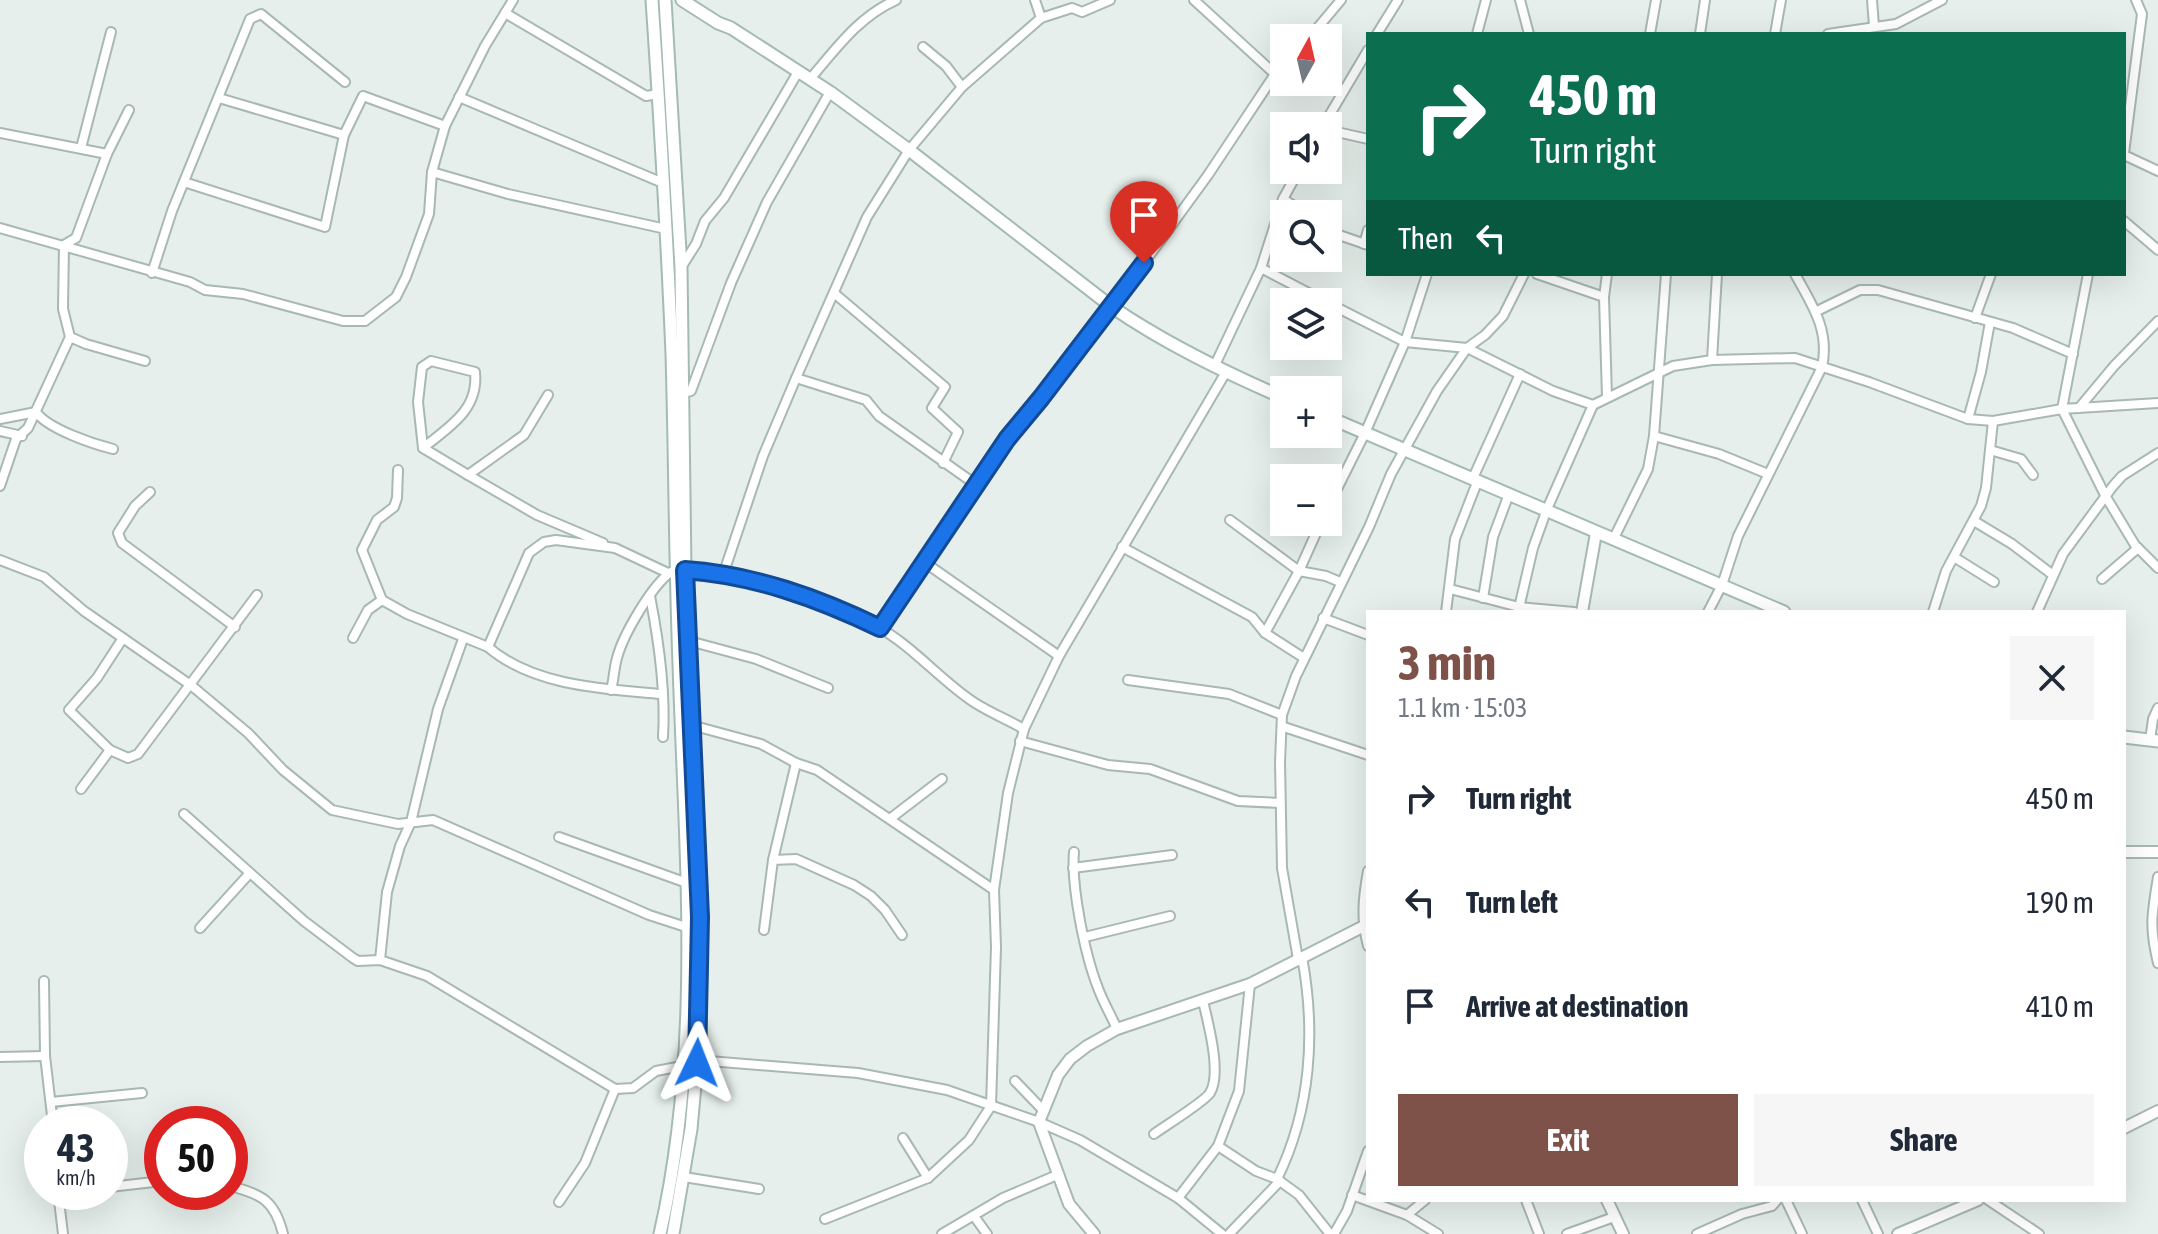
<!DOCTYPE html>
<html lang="en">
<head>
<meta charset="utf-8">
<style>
  body { margin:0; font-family:"Asap Condensed",sans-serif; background:#f6f6f7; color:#1f2937; height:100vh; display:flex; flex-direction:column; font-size:30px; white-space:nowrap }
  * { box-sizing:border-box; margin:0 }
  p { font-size:26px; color:#747a83 }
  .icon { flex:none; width:44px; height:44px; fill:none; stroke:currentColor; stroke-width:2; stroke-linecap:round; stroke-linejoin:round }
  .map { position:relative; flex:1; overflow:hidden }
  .side { position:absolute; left:1366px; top:610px; width:760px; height:592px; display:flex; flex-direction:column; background:#fff; border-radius:0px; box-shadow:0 8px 32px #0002 }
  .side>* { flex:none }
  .hud { position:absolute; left:1366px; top:32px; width:760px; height:244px; border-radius:0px; box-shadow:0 8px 32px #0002; background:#0b6e4f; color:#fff; overflow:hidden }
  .needle { width:52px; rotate:8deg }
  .buttons { position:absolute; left:1270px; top:24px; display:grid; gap:16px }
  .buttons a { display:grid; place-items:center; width:72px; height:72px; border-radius:0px; background:#fff; box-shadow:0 8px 32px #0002; font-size:40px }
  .speed { position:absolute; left:24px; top:1106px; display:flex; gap:16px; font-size:40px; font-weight:700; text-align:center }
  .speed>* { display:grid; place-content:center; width:104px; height:104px; border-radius:50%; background:#fff; box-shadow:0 8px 32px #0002; line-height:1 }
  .speed small { font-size:20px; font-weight:400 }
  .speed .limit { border:12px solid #d22; background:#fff; color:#111 }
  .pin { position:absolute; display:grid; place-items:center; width:68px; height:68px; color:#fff; margin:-82px -34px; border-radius:50% 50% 50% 0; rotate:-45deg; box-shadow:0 0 8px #0007 }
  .pin .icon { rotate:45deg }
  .me { position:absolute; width:88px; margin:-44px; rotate:2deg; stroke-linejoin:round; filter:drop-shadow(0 0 6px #0008) }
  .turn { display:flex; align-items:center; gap:28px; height:168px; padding:0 32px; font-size:36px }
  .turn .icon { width:104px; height:104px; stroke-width:2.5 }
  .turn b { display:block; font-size:56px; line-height:68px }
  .then { display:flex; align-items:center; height:76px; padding:0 32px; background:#0003; gap:16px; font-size:30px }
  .round { display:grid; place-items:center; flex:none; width:84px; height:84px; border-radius:0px; background:#f6f6f7 }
  .head { display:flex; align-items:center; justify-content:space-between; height:136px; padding:0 32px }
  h1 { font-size:48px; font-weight:700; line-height:60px; color:#7f5249 }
  .button { display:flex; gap:16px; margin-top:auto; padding:16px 32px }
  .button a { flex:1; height:92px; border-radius:0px; background:#7f5249; color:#fff; font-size:32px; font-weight:700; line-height:92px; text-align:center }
  .button a+a { background:#f6f6f7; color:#1f2937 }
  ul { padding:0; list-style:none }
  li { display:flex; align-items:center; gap:24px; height:104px; padding:0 32px }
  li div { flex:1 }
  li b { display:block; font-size:30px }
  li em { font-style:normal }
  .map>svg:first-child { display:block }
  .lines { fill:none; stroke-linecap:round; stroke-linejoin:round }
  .minor-casing { stroke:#a8b8b2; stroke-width:12 }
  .tertiary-casing { stroke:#a8b8b2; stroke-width:14 }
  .secondary-casing { stroke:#a4bbb3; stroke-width:15 }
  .minor { stroke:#fff; stroke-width:8 }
  .tertiary { stroke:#fff; stroke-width:10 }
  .secondary { stroke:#fff; stroke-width:11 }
  .route-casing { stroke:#114b97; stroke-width:20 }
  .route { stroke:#1a73e8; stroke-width:14 }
</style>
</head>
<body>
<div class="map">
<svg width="2158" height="1234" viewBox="0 0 2158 1234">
  <rect width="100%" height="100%" fill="#e6efeb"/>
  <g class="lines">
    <defs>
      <g id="minor">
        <polyline points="1035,0 1041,18"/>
        <polyline points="1194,0 1275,74"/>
        <polyline points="1520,0 1529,34"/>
        <polyline points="1872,0 1874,26"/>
        <polyline points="505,13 646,96 658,94"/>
        <polyline points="1377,34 1398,0"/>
        <polyline points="1477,34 1486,0"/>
        <polyline points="1650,34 1656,0"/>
        <polyline points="1700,34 1705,0"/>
        <polyline points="1775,34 1781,0"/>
        <polyline points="1828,34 1896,24 1942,0"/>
        <polyline points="1309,38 1341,0"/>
        <polyline points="923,47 946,66 962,87"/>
        <path d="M810 79C836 49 858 17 896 0"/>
        <polyline points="459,97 663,183"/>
        <polyline points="219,98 344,135 363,96 445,126"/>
        <polyline points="1323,126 1368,50"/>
        <polyline points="1328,130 1368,139"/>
        <polyline points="0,133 107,154"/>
        <polyline points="81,148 111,32"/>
        <polyline points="2124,153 2142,14 2136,0"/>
        <polyline points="2124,155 2158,171"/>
        <polyline points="432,172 508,194 666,229"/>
        <polyline points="184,182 325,227 344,135"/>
        <polyline points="1283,199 1307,214"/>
        <polyline points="2124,221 2158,250"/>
        <polyline points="0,228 190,282 205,290 243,294 343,321 365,321 396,297 406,277 429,214 432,172 445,126 485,46 513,0"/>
        <polyline points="1328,228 1336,234 1368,245"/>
        <polyline points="1364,244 1368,230"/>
        <polyline points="682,266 696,244 705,221 724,198 798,72"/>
        <polyline points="1261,268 1326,302"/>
        <polyline points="152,273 172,211 250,19 261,14 345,82"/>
        <polyline points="1537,274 1604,297"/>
        <polyline points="2088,274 2062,409 2106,497 2135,545 2158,568"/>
        <polyline points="834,293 945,387 932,408 958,432 943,463"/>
        <polyline points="1328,303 1405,342 1467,348 1553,391 1593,405 1673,366 1712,360 1795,358 1869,382 1968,419 1993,421 2062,409 2158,403"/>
        <polyline points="1817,311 1860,290 1878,290 2013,328 2073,354"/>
        <polyline points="1975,318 1991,274"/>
        <polyline points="70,337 86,344 145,361"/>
        <polyline points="1712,360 1717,274"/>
        <path d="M431 361 475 372C479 410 449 427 423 448L418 402 422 367Z"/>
        <polyline points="1214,367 1261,268 1283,199 1299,170"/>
        <polyline points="796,378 866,400 879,416 975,484"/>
        <polyline points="683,393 691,391 731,283 767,202 830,92"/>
        <polyline points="1607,397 1604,297 1607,274"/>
        <polyline points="2079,408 2114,366 2158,321"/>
        <path d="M0 419 36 412C48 429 93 444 113 449"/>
        <polyline points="1968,419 1981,372 1990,322"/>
        <polyline points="0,431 22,436"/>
        <polyline points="1654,436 1719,454 1768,474"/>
        <polyline points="423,448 468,475 524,435 548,395"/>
        <polyline points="1990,450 2021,459 2033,475"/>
        <path d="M398 470 397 498 394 507 377 520 362 550 382 600 407 614 488 647C533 686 604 689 662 694"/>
        <polyline points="468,475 537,515 603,543"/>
        <polyline points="1473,478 1520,374"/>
        <polyline points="0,486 16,439 28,428 70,337 63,309 64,245 76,238 107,154 129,110"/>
        <polyline points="150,492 135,506 118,533 122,543 235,627"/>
        <polyline points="1328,507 1365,433 1405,342 1427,274"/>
        <polyline points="1230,520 1299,571 1326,576 1340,582"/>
        <polyline points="1974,521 2012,544 2053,575"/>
        <polyline points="1613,540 1648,469 1654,436 1666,274"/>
        <polyline points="1122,547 1252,617 1265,633 1304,658"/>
        <polyline points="1954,557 1994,582"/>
        <polyline points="0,560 44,577 84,611 192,686 248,733 283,770 332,810 398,824 433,820 649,915 689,928"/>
        <polyline points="924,562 1059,656"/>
        <path d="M685 570C750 574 820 595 878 627 914 647 941 681 975 703 991 713 1008 720 1024 729"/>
        <polyline points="724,572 763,456 796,378 867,217 909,150 962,87 1041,18 1072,8 1082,12 1110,0"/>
        <polyline points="2102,579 2138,548"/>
        <polyline points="1450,589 1519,607 1574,612"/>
        <path d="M650 596C659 642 666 690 663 737"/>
        <polyline points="1483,598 1493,537 1509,494"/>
        <polyline points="1446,612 1455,539 1478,480"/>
        <polyline points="1518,612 1533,548 1547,509 1593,405"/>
        <path d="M1708 612 1722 585 1738 536 1822 367C1830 330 1812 305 1795 274"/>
        <polyline points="1933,612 1946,571 1981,506 1986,488 1993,421"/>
        <polyline points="2037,612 2063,554 2113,486 2122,476 2158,453"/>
        <polyline points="1323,618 1368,635"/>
        <polyline points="880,628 1007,439 1112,307 1208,175 1275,74 1284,64"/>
        <polyline points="1265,633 1299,571 1321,522"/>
        <polyline points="123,638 97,678 69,710 110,750 128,758 138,754 257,595"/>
        <polyline points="353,638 368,610 382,600"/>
        <polyline points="689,641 756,659 828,688"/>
        <polyline points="488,647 529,553 544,542 556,540 615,548 668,573"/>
        <polyline points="1128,680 1229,694 1282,715"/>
        <path d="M611 690C614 679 614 668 617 658 623 635 652 585 671 572"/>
        <polyline points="691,725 761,744 796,763 817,770 994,890"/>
        <polyline points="1284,727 1368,755"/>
        <polyline points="2150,740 2153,719 2158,708"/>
        <polyline points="1020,741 1108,765 1150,769 1238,801 1280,803"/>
        <polyline points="81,789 110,750"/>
        <polyline points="184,814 304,921 353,958 358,961 380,960 427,976 615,1089 633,1088 656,1071 709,1061 858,1073 947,1090 1039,1122 1080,1140 1178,1198 1222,1234"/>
        <polyline points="891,818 942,779"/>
        <polyline points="559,837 687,883"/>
        <path d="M1074 852C1071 887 1085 955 1098 988 1103 1002 1111 1015 1117 1029"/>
        <polyline points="773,860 796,859 854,885 871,896 885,910 902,935"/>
        <polyline points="1073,868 1172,855"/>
        <path d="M1368 871C1363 898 1361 920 1368 946"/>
        <path d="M2158 877C2152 913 2149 927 2158 963"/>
        <polyline points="200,928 249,874"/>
        <polyline points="764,930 773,860 796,763"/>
        <polyline points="1085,937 1170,916"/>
        <polyline points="1298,959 1282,868 1280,762 1282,715 1296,676 1369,527 1391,474 1437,391 1467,348 1485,335 1503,316 1524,274"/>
        <polyline points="380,960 387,892 400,846 411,822 438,709 463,639"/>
        <polyline points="44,981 45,1056 53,1124"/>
        <polyline points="0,1057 45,1056"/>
        <polyline points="1015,1081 1042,1109"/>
        <polyline points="51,1102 142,1093"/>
        <path d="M1154 1134C1165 1126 1204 1102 1210 1093 1222 1073 1208 1023 1203 1001"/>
        <polyline points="903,1138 928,1178"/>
        <polyline points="1218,1146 1256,1171 1277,1179 1299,1195 1330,1234"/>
        <polyline points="230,1170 232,1148"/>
        <polyline points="684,1177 759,1189"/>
        <path d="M1277 1179C1311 1110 1316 1032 1302 957"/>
        <path d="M230 1186C262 1194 275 1201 283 1234"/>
        <polyline points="110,1187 162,1181"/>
        <polyline points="58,1192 63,1234"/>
        <polyline points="1352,1195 1407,1215 1438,1234"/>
        <polyline points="1178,1198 1218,1146 1239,1091 1250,984"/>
        <polyline points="1526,1200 1539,1234"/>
        <polyline points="1786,1200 1802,1234"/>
        <polyline points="1862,1200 1878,1234"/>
        <polyline points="1988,1200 2039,1234"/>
        <polyline points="559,1202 585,1163 615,1089"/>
        <polyline points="1407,1215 1425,1200"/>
        <polyline points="974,1216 987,1234"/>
        <polyline points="825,1219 928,1178 969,1140 991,1106 996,947 994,890 1008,793 1024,729 1059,656 1226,372"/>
        <polyline points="942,1234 1003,1198 1057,1175"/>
        <polyline points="1229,1234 1280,1181"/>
        <polyline points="1334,1234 1347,1211 1368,1151"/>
        <polyline points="1567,1234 1614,1217"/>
        <polyline points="1697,1234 1742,1214 1772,1206 1777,1200"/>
      </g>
      <g id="tertiary">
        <polyline points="1582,612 1596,533"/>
        <polyline points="2124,852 2158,852"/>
        <polyline points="2124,1128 2158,1111"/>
        <polyline points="1607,1200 1623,1234"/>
        <polyline points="1094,1234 1069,1204 1039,1122 1058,1075 1070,1059 1087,1046 1117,1029 1250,984 1368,924"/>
        <polyline points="1898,1234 1978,1200"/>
      </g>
      <g id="secondary">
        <path d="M652 0C660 118 667 236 672 354 675 457 675 561 679 664 685 854 703 1047 660 1234"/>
        <polyline points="665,0 681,268 685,570 701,969 697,1063 691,1129 673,1234"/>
        <path d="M682 0 718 23 731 28 830 92 909 150 1112 307C1166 344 1224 372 1284 398"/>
        <polyline points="1328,417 1784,612"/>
        <polyline points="2124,737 2158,741"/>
      </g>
    </defs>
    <use href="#minor" class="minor-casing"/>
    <use href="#tertiary" class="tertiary-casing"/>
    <use href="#secondary" class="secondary-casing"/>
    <use href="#minor" class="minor"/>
    <use href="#tertiary" class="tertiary"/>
    <use href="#secondary" class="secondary"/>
  </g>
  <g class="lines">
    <defs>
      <path id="route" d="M697 1063 700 917 685 570C754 575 818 598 880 628L1007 439 1041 398 1144 263"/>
    </defs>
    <use href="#route" class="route-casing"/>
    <use href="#route" class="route"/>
  </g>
</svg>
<div class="buttons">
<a><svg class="needle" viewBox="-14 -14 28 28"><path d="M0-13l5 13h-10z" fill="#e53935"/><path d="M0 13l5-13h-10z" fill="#747a83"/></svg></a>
<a><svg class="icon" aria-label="sound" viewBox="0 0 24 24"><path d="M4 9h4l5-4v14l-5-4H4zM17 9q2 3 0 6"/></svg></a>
<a><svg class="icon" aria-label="search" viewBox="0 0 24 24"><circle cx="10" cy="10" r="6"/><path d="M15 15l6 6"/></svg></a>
<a><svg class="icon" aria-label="layers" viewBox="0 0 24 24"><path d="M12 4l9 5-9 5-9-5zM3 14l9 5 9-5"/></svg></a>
<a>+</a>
<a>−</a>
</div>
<div class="speed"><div>43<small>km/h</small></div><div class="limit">50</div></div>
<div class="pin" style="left:1144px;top:263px;background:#d93025"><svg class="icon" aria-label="arrive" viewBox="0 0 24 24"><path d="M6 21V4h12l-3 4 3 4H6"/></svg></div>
<svg class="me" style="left:697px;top:1063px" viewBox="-20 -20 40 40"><path d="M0-17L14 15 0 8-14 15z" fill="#1a73e8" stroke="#fff" stroke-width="4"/></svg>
<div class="hud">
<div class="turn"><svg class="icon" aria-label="right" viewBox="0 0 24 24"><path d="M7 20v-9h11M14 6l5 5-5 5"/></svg><div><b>450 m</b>Turn right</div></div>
<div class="then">Then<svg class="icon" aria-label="left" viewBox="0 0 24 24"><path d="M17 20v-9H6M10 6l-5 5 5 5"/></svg></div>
</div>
<section class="side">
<div class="head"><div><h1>3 min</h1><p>1.1 km · 15:03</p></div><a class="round"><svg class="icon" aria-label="close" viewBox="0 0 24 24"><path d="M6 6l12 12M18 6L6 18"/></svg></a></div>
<ul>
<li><svg class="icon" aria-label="right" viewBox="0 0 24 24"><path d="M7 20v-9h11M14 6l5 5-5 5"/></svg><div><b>Turn right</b></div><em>450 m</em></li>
<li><svg class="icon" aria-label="left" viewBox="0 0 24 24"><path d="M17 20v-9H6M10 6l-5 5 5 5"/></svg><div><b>Turn left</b></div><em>190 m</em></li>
<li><svg class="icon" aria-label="arrive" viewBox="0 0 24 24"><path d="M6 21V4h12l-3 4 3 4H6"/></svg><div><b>Arrive at destination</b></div><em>410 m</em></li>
</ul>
<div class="button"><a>Exit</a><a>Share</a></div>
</section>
</div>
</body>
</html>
